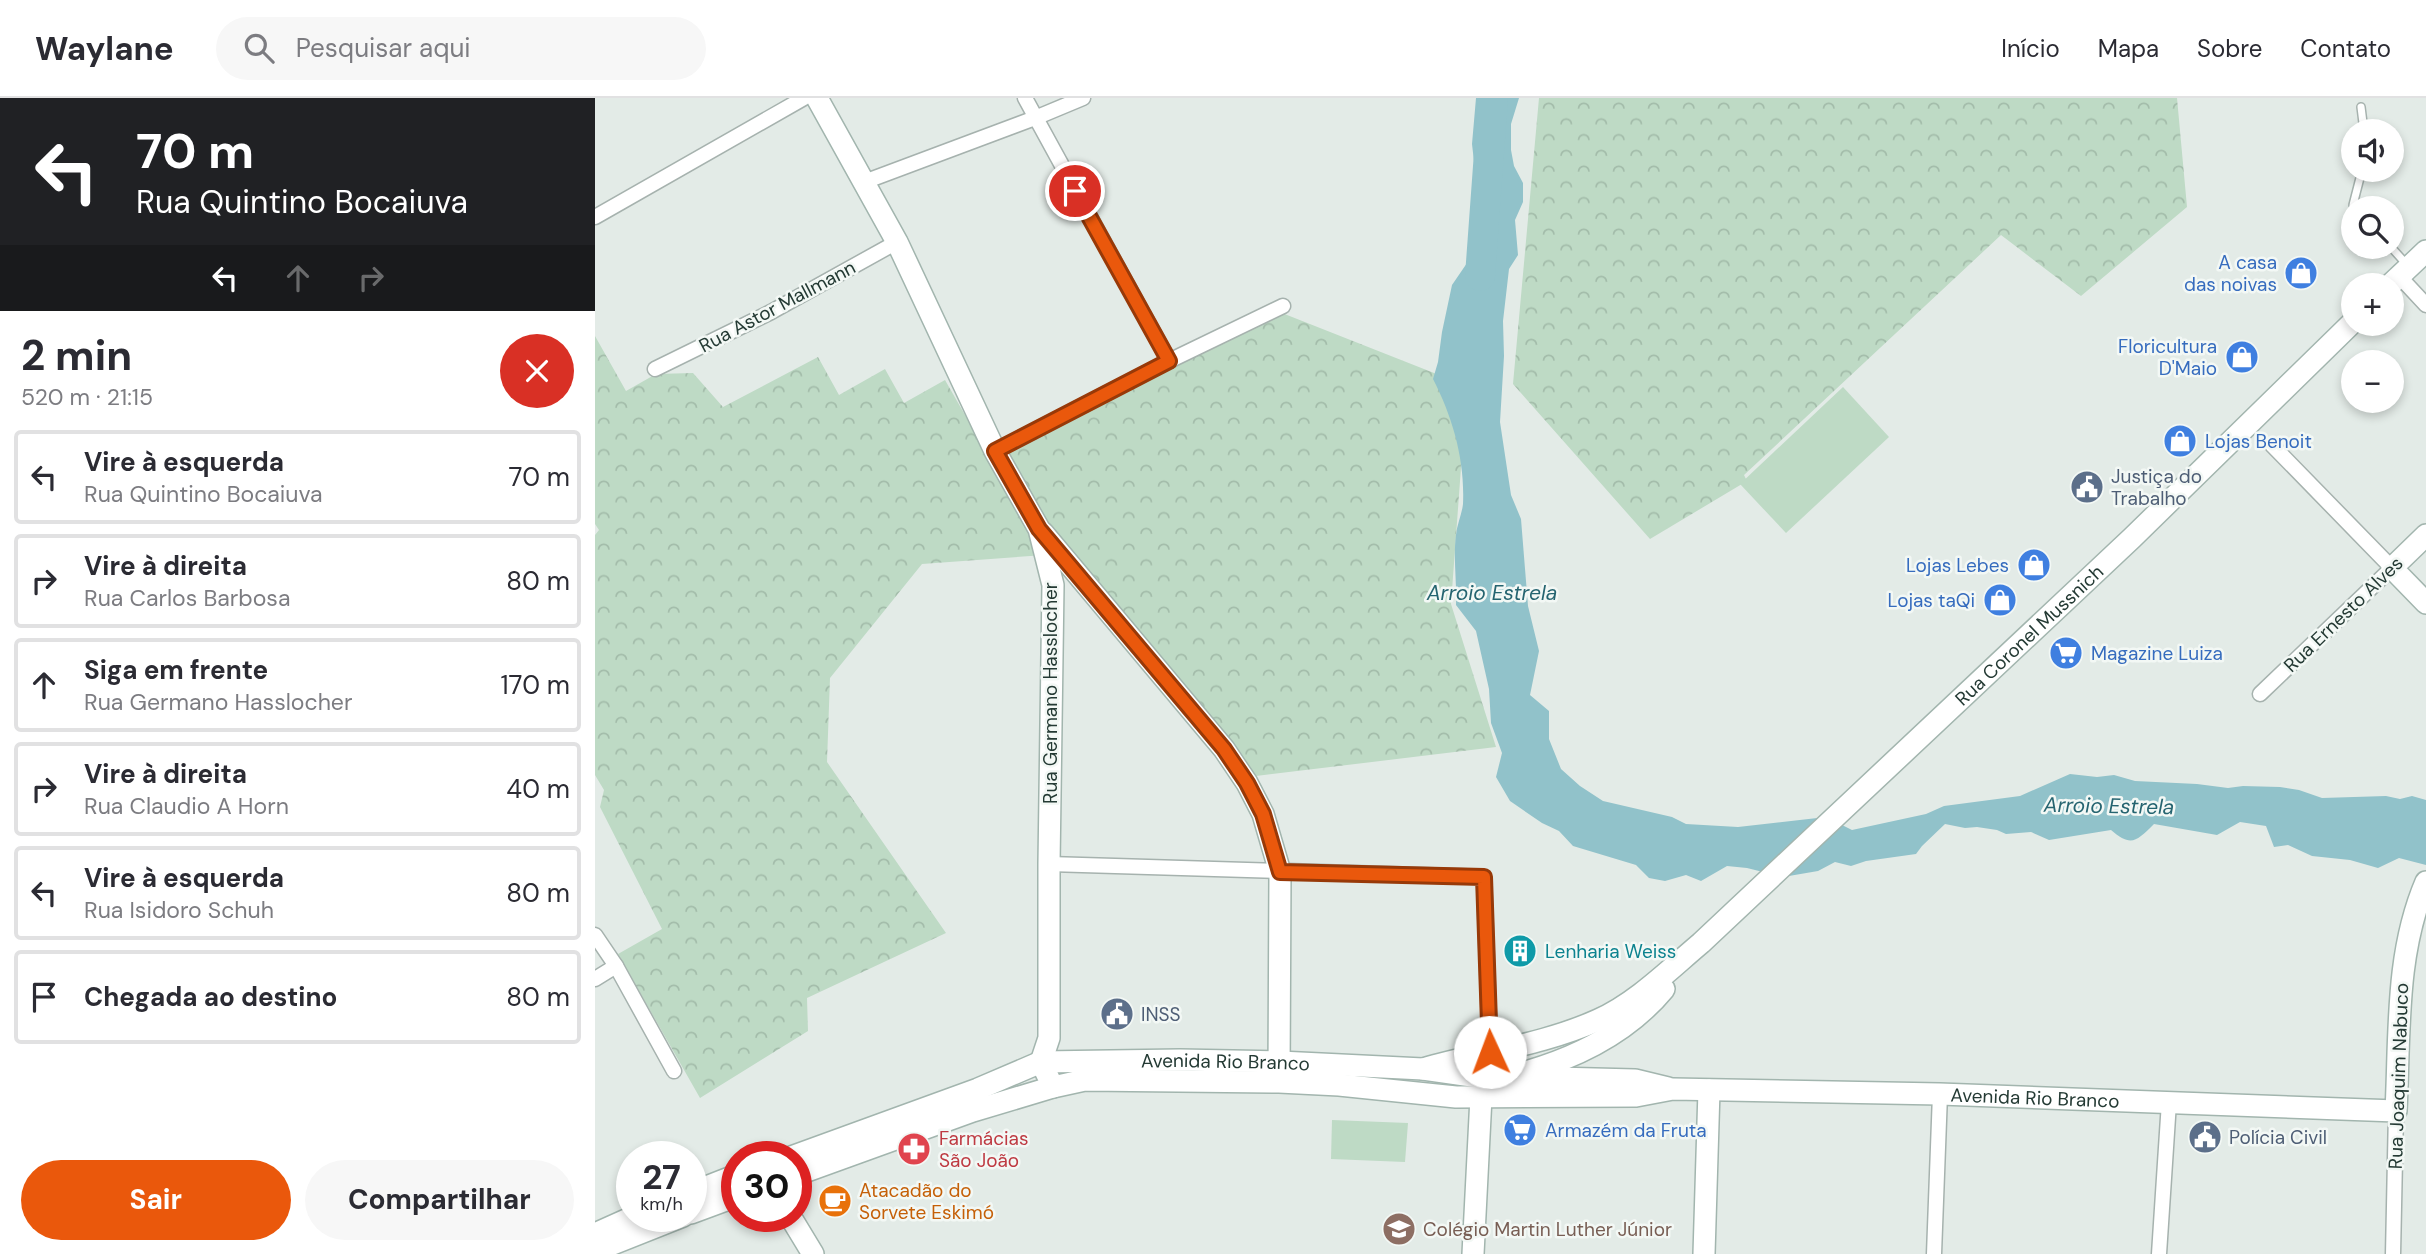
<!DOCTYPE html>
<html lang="pt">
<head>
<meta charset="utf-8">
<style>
  body { margin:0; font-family:"DM Sans",sans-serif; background:#f7f7f7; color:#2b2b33; height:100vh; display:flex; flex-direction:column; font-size:26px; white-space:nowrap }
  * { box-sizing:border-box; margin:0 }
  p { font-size:23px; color:#7c7c81 }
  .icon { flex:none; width:38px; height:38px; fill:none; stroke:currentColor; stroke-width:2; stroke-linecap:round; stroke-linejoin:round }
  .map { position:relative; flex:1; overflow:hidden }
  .side { display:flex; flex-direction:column; background:#fff; width:595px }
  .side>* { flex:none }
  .top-card { background:#202124; color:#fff; overflow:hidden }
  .controls { position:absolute; left:1746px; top:21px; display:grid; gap:14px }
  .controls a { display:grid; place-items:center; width:63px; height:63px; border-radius:50%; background:#fff; box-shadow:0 4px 10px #0003; font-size:35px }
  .speed { position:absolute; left:21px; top:1043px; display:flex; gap:14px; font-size:35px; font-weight:700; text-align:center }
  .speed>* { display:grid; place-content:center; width:91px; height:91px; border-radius:50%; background:#fff; box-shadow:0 4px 10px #0003; line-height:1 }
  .speed small { font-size:18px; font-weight:400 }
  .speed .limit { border:10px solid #d22; background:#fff; color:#111 }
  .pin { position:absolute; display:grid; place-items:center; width:60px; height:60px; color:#fff; margin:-30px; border:4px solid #fff; border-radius:50%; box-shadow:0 2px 7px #0007 }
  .me { position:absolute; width:77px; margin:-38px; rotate:358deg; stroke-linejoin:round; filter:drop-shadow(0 0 5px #0008) }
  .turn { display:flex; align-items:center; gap:24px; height:147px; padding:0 21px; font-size:32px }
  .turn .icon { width:91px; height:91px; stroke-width:2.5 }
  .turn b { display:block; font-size:49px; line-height:60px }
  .lanes { display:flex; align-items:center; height:66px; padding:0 21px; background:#0003; justify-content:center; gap:35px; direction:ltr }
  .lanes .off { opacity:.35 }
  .round { display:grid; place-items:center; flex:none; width:74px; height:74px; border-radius:37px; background:#f7f7f7 }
  .headline { display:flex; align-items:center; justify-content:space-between; height:119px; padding:0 21px }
  h1 { font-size:42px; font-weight:700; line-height:52px }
  .primary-button { display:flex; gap:14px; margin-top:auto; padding:14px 21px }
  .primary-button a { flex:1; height:80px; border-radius:42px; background:#ea580c; color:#fff; font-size:28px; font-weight:700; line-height:80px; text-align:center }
  .primary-button a+a { background:#f7f7f7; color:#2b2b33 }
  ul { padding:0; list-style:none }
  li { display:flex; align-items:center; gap:21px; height:94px; margin:0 14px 10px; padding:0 7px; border:4px solid #e1e1e2; border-radius:7px }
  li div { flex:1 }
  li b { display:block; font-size:26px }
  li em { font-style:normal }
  header { display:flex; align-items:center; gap:42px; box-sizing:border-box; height:98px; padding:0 35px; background:#fff; border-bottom:2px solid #e1e1e2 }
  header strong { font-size:33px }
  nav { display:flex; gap:38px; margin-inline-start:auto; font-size:24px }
  .search { width:490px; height:63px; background:#f7f7f7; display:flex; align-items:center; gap:18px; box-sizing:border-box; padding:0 24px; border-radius:38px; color:#7c7c81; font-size:26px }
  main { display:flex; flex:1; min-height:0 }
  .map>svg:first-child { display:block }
  .forest { fill:url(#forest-crowns) }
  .park { fill:#bedac5 }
  .water { fill:#91c2ca }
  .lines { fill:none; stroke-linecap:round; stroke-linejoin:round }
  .river { stroke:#91c2ca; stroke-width:30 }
  .lane-casing { stroke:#a6b2ae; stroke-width:10 }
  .street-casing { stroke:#a6b2ae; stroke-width:17 }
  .secondary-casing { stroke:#a2b5ae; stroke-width:24 }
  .lane { stroke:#fff; stroke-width:7 }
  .street { stroke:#fff; stroke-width:14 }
  .secondary { stroke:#fff; stroke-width:21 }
  .route-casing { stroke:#983908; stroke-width:18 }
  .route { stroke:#ea580c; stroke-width:12 }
  .labels { text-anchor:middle; stroke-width:5; stroke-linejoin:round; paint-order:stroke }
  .shop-label { font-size:19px; fill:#366cbe; stroke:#f3f8f5; text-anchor:end }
  .street-label { font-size:19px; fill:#243a34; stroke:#f3f8f5 }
  .service-label { font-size:19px; fill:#4e5e75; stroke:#f3f8f5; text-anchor:start }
  .culture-label { font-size:19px; fill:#0d838f; stroke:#f3f8f5; text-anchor:start }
  .health-label { font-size:19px; fill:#be3a42; stroke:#f3f8f5; text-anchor:start }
  .food-label { font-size:19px; fill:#c56008; stroke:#f3f8f5; text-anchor:start }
  .education-label { font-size:19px; fill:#785e54; stroke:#f3f8f5; text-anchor:start }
  .water-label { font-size:21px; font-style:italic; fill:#256470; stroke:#f3f8f5 }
</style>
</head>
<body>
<header>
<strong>Waylane</strong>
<div class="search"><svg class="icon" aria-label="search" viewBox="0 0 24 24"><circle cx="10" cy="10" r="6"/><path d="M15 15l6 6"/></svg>Pesquisar aqui</div>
<nav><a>Início</a><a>Mapa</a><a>Sobre</a><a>Contato</a></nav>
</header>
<main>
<section class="side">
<div class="top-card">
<div class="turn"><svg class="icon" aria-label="left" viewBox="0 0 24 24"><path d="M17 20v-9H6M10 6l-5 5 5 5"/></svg><div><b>70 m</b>Rua Quintino Bocaiuva</div></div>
<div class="lanes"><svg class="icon" aria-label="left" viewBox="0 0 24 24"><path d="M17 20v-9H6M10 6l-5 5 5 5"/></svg><svg class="icon off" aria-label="ahead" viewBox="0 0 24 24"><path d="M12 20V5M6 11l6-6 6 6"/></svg><svg class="icon off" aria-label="right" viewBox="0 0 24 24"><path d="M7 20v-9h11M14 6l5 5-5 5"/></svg></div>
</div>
<div class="headline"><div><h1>2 min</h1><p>520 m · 21:15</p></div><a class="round" style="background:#d93025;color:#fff"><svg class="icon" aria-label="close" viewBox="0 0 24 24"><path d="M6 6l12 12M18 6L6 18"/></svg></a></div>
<ul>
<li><svg class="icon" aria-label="left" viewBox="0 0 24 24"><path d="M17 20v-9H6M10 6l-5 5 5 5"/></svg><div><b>Vire à esquerda</b><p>Rua Quintino Bocaiuva</p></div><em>70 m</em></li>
<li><svg class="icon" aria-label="right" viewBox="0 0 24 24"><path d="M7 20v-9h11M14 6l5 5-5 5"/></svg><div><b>Vire à direita</b><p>Rua Carlos Barbosa</p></div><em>80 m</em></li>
<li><svg class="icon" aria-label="ahead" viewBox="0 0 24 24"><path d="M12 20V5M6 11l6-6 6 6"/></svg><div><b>Siga em frente</b><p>Rua Germano Hasslocher</p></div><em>170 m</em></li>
<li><svg class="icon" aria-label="right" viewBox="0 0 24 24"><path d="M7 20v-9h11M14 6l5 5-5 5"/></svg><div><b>Vire à direita</b><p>Rua Claudio A Horn</p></div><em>40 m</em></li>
<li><svg class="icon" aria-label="left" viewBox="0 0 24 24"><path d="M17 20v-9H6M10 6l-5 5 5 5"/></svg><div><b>Vire à esquerda</b><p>Rua Isidoro Schuh</p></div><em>80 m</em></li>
<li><svg class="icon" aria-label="arrive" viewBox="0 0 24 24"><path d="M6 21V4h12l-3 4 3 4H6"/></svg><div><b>Chegada ao destino</b></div><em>80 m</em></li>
</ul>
<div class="primary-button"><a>Sair</a><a>Compartilhar</a></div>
</section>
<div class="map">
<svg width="1831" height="1156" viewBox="0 0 1831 1156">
  <defs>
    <pattern id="forest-crowns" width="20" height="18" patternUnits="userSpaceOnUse" patternTransform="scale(1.75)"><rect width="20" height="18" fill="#bedac5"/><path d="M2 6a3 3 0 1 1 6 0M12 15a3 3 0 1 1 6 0" fill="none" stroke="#a3bcaa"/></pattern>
  </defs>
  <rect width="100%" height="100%" fill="#e3ebe7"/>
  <g class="forest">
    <polygon points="944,0 1582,0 1592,109 1486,198 1406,137 1149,377 1152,383 1055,441 918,286"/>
    <polygon points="687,215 872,288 856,506 901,649 653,679 450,431 407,356"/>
    <polygon points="0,238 31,293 61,276 98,275 128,309 223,259 244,297 290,271 309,305 350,282 450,457 327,466 235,580 232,664 351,835 212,900 213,933 105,1000 23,856 67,831 5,709 9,692 0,677 0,437 4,432 0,426"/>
  </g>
  <g class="park">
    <polygon points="1248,289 1294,339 1191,435 1145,386"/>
    <polygon points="737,1022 813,1025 810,1064 736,1061"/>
  </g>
  <path class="water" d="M881 0H924L916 26V52L919 68 928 85V104L920 122 923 157 914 171 908 223 909 258 905 324 916 397 926 421 933 508 944 553 935 597 954 613V641L966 671 985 688 1008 703 1077 719 1091 726 1143 729 1231 719 1257 732 1331 716 1349 708 1425 698 1475 676 1502 679 1519 677 1540 683 1602 686 1633 690 1648 688 1685 689 1704 692 1727 700 1791 698 1805 701 1817 698 1831 702V767L1804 760 1783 770 1755 762 1717 758 1693 747 1679 749 1671 728 1645 724 1622 737 1559 726C1541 744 1536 749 1516 732L1454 742 1436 734 1411 736 1402 732 1382 729 1370 730 1350 726 1327 748 1321 756 1271 763 1256 768 1240 764 1223 773 1188 779 1152 770 1132 768 1106 783 1091 777 1070 783 1054 780 1041 767 978 748 964 733 947 725 915 703 901 679 907 655 896 625 894 591 881 533 861 507C862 484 858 460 861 437 862 426 867 416 868 406 870 362 858 320 838 281L843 264 847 234 857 187 883 149 893 126 884 107 877 46Z"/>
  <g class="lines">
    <polyline class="river" points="885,178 898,0"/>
    <defs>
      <g id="lane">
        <polyline points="1766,9 1769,33"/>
        <polyline points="1761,110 1758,107 1767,72"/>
        <polyline points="1796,149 1813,168"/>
      </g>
      <g id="street">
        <polyline points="430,0 574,263"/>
        <polyline points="269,84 440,20 488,0"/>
        <polyline points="0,119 209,0"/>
        <polyline points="1804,178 1831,207"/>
        <polyline points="60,271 176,214 302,144"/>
        <polyline points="400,353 574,263 688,208"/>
        <polyline points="1665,596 1797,470 1677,347"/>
        <polyline points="454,766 889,779 895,954"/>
        <polyline points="0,837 21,868 79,973"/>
        <polyline points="0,881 21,868"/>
        <polyline points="1339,1156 1345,996"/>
        <polyline points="1564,1156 1574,1004"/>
        <polyline points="1798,1156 1801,1013"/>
      </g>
      <g id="secondary">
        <polyline points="222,0 302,144 400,353 444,431 458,487 454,766 454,940 446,964 458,989"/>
        <polyline points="1795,187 1831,153"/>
        <polyline points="448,435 629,651 652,685 668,716 685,774 684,978"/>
        <polyline points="1831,437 1797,470 1831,505"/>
        <path id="s1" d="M828 971C886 954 948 947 1003 922 1040 906 1075 871 1106 845L1537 440 1759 223"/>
        <path d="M934 973C985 958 1035 932 1069 891"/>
        <path id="s2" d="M196 1059 383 991 446 964 585 962 685 964 828 971 905 982 960 980 1040 982 1073 990"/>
        <path id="s3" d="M201 1077 378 1013 458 989 490 982 684 984 744 987 861 999 1041 998 1078 991 1345 996 1801 1013C1805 936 1800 856 1831 784"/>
        <polyline points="96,1095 142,1077"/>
        <polyline points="96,1115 142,1098"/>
        <polyline points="195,1118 218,1156"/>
        <polyline points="0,1136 40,1118"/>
        <polyline points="0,1153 88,1118"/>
        <polyline points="878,1156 886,999"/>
        <polyline points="1109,1156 1114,992"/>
      </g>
    </defs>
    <use href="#lane" class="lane-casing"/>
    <use href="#street" class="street-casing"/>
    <use href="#secondary" class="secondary-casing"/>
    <use href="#lane" class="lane"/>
    <use href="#street" class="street"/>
    <use href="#secondary" class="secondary"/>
  </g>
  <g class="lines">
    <defs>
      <polyline id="route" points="480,93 574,263 400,353 444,431 629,651 652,685 668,716 685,774 889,779 895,954"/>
    </defs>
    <use href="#route" class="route-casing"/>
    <use href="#route" class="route"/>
  </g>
  <defs>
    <symbol id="shop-disc" viewBox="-11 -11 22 22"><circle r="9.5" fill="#3f7fe0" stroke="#f3f8f5"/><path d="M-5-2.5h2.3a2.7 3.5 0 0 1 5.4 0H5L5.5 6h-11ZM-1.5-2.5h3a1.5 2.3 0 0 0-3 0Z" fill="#fff"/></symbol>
    <symbol id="civic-disc" viewBox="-11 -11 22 22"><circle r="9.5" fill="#5c6f8a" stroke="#f3f8f5"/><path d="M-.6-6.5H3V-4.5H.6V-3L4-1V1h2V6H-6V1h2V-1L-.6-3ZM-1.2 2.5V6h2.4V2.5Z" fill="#fff"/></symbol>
    <symbol id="supermarket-disc" viewBox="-11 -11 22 22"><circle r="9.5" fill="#3f7fe0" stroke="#f3f8f5"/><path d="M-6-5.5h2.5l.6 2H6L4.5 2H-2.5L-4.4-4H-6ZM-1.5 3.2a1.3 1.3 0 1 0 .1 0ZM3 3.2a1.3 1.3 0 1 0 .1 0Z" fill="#fff"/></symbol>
    <symbol id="building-disc" viewBox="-11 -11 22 22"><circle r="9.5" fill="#0f9aa8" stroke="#f3f8f5"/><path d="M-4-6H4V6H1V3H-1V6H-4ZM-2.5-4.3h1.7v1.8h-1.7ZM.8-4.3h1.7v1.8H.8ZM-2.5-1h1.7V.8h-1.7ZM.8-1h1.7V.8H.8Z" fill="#fff"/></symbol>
    <symbol id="pharmacy-disc" viewBox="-11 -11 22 22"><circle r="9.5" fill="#e0444e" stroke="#f3f8f5"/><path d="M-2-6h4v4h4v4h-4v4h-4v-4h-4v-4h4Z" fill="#fff"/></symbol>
    <symbol id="cafe-disc" viewBox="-11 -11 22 22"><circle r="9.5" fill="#e8710a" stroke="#f3f8f5"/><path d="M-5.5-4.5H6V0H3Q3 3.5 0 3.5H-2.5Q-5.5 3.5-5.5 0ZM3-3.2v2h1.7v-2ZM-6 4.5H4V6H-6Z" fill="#fff"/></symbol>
    <symbol id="school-disc" viewBox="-11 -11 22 22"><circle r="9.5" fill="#8d6e63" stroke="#f3f8f5"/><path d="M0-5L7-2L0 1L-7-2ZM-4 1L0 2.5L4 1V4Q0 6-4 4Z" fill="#fff"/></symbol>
  </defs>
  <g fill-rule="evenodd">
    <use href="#shop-disc" x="1687" y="156" width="38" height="38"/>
    <use href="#shop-disc" x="1628" y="240" width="38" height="38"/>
    <use href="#shop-disc" x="1566" y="324" width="38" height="38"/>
    <use href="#civic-disc" x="1473" y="370" width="38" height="38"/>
    <use href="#shop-disc" x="1420" y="448" width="38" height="38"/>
    <use href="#shop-disc" x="1386" y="483" width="38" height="38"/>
    <use href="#supermarket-disc" x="1452" y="536" width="38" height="38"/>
    <use href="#building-disc" x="906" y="834" width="38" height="38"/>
    <use href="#civic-disc" x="503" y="897" width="38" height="38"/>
    <use href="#supermarket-disc" x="906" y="1013" width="38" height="38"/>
    <use href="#civic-disc" x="1591" y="1020" width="38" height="38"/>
    <use href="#pharmacy-disc" x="300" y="1032" width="38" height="38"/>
    <use href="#cafe-disc" x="221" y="1084" width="38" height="38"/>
    <use href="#school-disc" x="785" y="1112" width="38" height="38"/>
  </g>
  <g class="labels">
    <g class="shop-label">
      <text x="1682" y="171">A casa<tspan x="1682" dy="22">das noivas</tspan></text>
      <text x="1622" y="255">Floricultura<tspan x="1622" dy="22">D'Maio</tspan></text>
      <text x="1610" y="350" text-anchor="start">Lojas Benoit</text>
      <text x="1414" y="474">Lojas Lebes</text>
      <text x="1380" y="509">Lojas taQi</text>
      <text x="1496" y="562" text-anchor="start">Magazine Luiza</text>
      <text x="950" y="1039" text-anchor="start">Armazém da Fruta</text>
    </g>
    <g class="street-label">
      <text transform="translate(182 208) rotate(-28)" y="7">Rua Astor Mallmann</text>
      <text transform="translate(1748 516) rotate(-44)" y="7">Rua Ernesto Alves</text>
      <text dy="7" stroke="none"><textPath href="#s1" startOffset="761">Rua Coronel Mussnich</textPath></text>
      <text transform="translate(455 595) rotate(-90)" y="7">Rua Germano Hasslocher</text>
      <text dy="7" stroke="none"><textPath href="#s2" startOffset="452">Avenida Rio Branco</textPath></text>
      <text transform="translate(1803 978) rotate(-88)" y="7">Rua Joaquim Nabuco</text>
      <text dy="7" stroke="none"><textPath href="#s3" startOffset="1256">Avenida Rio Branco</textPath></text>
    </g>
    <g class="service-label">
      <text x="1516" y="385">Justiça do<tspan x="1516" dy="22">Trabalho</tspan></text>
      <text x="546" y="923">INSS</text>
      <text x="1634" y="1046">Polícia Civil</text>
    </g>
    <g class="culture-label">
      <text x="950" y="860">Lenharia Weiss</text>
    </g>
    <g class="health-label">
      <text x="344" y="1047">Farmácias<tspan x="344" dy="22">São João</tspan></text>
    </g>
    <g class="food-label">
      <text x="264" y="1099">Atacadão do<tspan x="264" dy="22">Sorvete Eskimó</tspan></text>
    </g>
    <g class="education-label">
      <text x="828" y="1138">Colégio Martin Luther Júnior</text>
    </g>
    <g class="water-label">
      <text x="897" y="502">Arroio Estrela</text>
      <text transform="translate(1514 708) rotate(1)" y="7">Arroio Estrela</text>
    </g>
  </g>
</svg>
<div class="controls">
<a><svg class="icon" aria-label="sound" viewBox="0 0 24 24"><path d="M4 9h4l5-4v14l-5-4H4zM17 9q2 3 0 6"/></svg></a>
<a><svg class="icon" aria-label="search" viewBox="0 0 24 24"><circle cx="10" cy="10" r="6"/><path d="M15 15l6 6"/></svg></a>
<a>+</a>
<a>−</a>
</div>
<div class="speed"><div>27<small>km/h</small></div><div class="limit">30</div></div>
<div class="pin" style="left:480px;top:93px;background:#d93025"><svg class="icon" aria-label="arrive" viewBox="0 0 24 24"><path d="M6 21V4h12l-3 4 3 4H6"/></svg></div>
<svg class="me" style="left:895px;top:954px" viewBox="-20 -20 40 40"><circle r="19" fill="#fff"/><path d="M0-13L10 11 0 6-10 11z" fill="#ea580c"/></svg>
</div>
</main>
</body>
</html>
